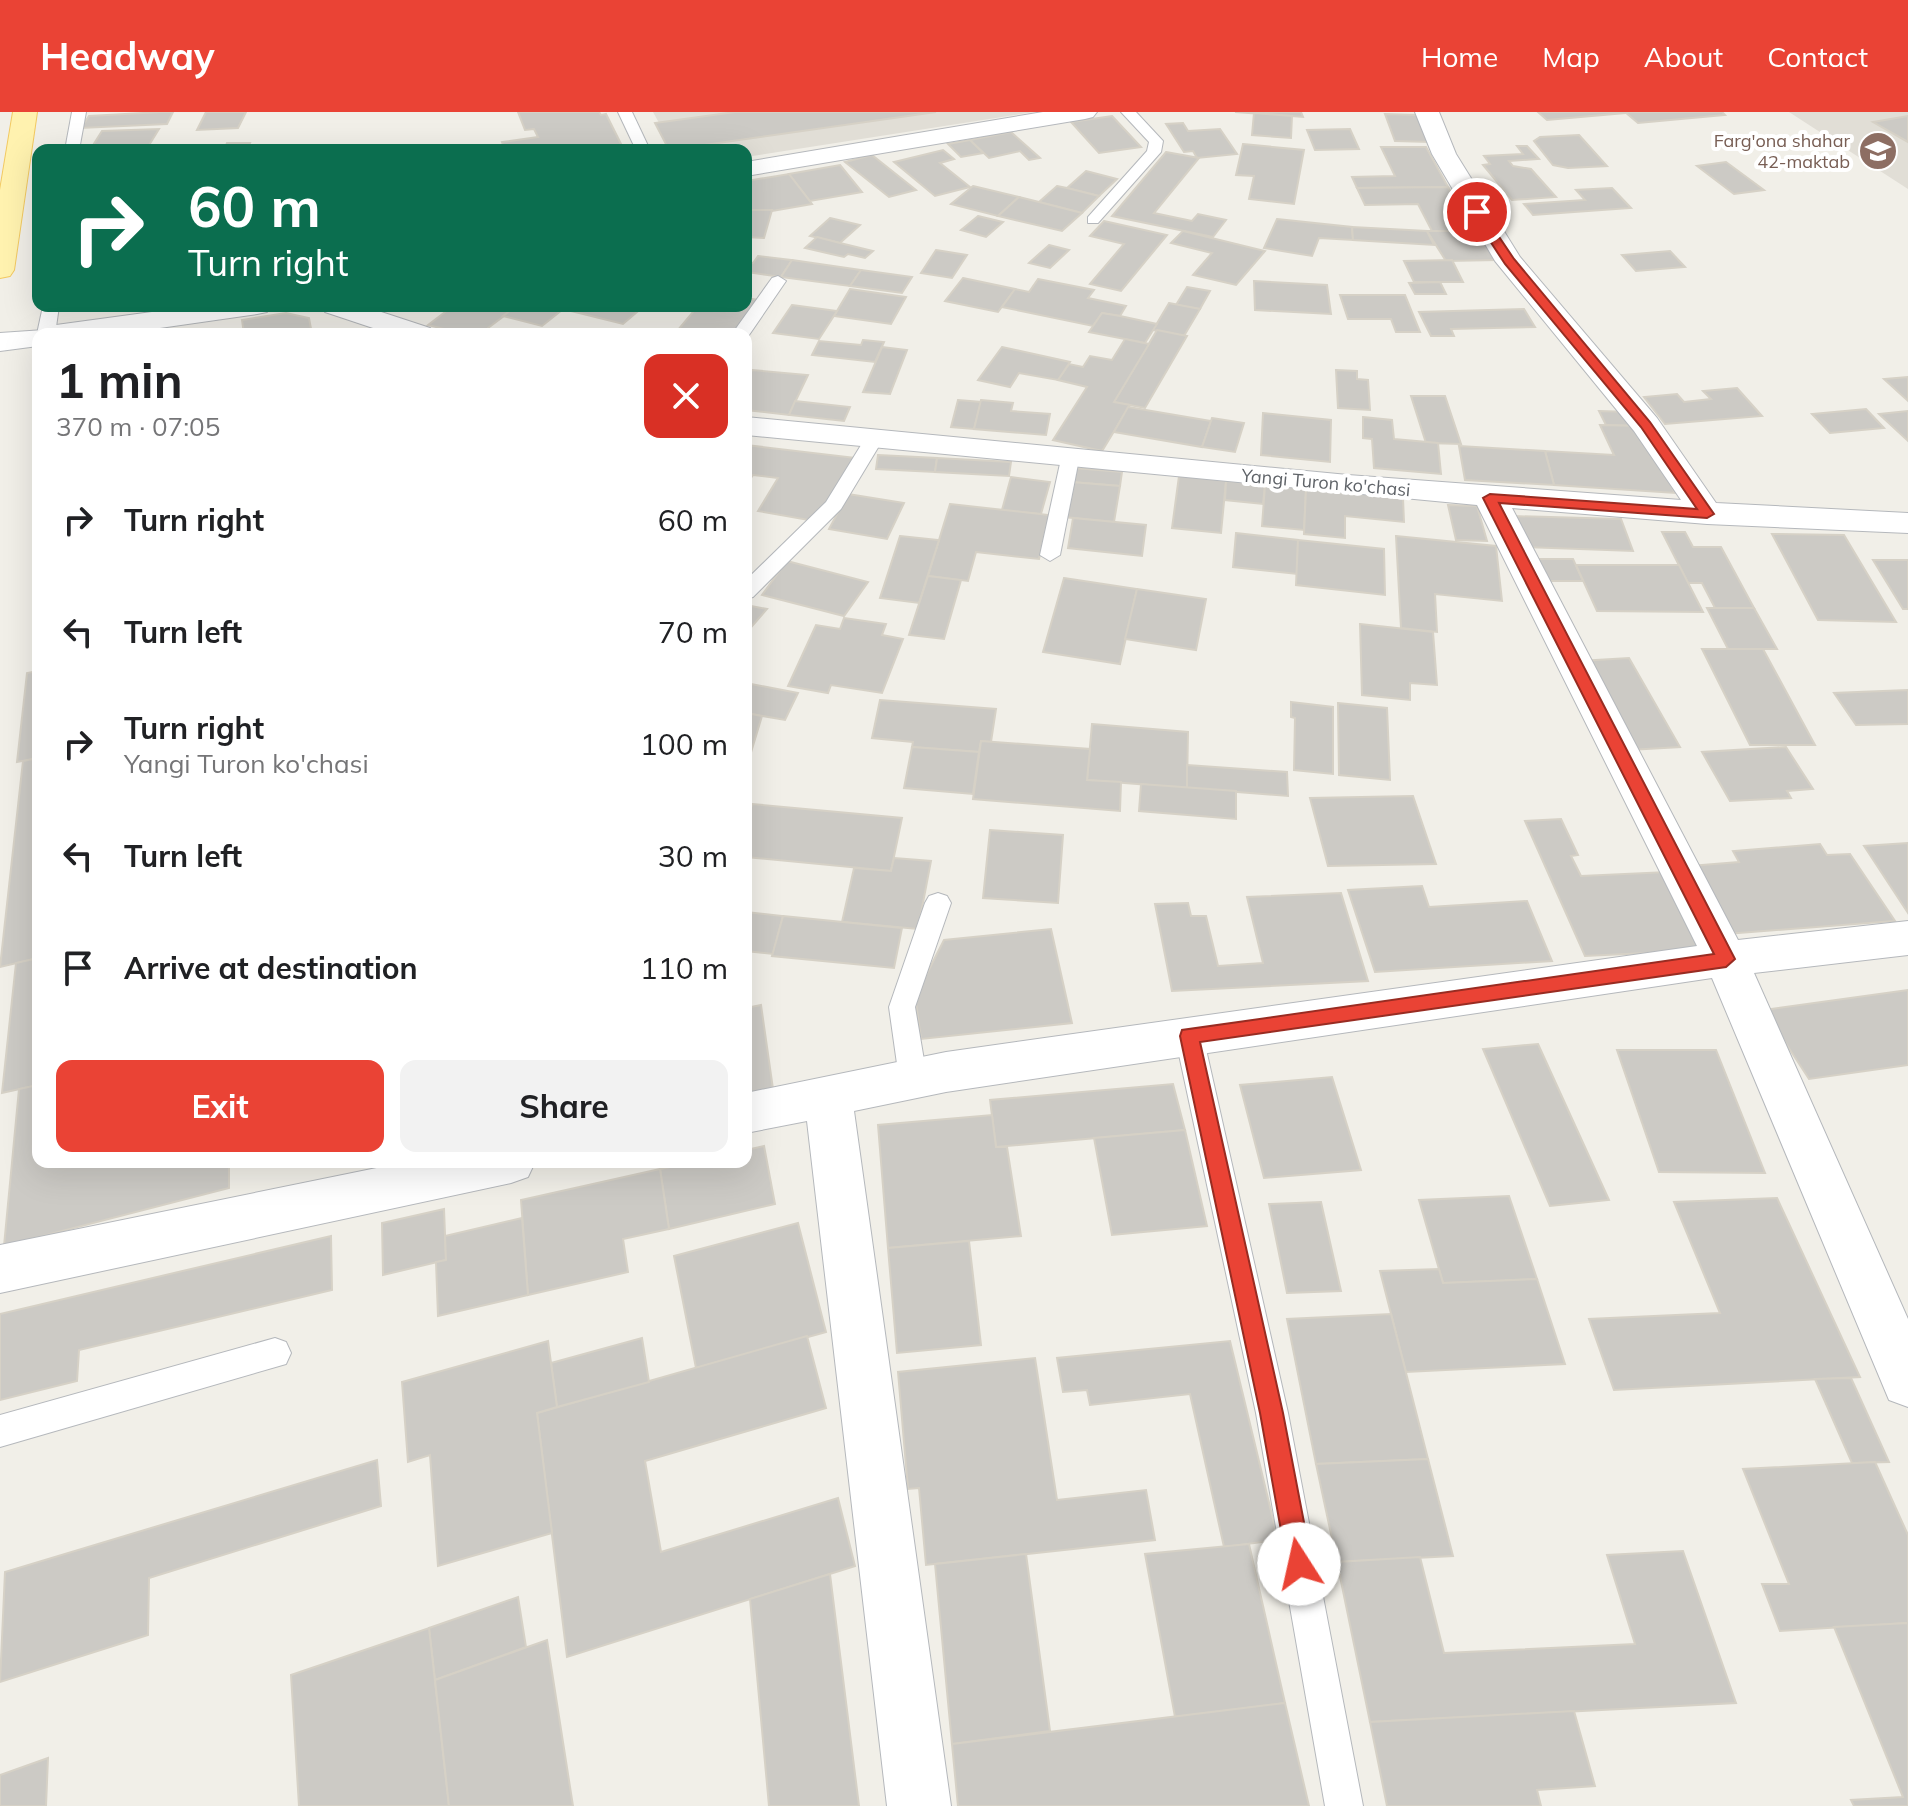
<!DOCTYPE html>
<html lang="en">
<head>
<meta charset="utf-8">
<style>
  body { margin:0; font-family:Mulish,sans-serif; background:#f2f2f2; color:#202124; height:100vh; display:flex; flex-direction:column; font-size:30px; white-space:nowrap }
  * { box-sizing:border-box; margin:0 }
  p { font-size:26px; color:#757577 }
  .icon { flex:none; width:44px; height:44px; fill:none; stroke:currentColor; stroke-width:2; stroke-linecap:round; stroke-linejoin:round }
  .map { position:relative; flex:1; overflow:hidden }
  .side { position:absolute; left:32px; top:216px; width:720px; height:840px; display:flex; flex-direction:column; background:#fff; border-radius:16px; box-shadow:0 8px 32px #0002 }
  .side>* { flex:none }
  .banner { position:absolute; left:32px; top:32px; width:720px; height:168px; border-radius:16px; box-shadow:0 8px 32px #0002; background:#0b6e4f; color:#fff; overflow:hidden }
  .pin { position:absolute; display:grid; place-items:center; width:68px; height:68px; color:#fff; margin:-34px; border:4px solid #fff; border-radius:50%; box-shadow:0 2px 8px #0007 }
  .me { position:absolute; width:88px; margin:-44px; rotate:350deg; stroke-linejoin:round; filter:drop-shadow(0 0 6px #0008) }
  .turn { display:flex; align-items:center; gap:28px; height:168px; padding:0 24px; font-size:36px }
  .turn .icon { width:104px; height:104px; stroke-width:2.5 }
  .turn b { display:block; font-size:56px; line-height:68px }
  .round { display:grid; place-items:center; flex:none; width:84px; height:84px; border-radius:16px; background:#f2f2f2 }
  .head { display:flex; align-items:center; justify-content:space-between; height:136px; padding:0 24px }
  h1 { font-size:48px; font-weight:700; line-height:60px }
  .action { display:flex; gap:16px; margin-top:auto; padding:16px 24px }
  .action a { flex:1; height:92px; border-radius:16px; background:#ea4335; color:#fff; font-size:32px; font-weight:700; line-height:92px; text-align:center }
  .action a+a { background:#f2f2f2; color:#202124 }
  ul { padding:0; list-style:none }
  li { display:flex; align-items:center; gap:24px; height:112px; padding:0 24px }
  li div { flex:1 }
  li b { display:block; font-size:30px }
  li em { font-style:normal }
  header { display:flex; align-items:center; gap:48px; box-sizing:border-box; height:112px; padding:0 40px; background:#ea4335; color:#fff }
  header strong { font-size:38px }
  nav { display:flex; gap:44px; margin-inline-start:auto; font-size:28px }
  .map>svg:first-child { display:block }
  .education { fill:#e1ded6 }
  .building { fill:#cccac5; stroke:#d6d1c6; stroke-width:2 }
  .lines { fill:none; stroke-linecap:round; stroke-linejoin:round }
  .service-casing { stroke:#b5b8bc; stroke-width:2 }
  .minor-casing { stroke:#b5b8bc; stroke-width:2 }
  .primary-casing { stroke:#f2c960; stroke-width:2 }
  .service { fill:#fff; fill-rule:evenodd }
  .minor { fill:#fff; fill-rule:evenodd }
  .primary { fill:#fff2af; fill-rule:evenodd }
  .route { fill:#ea4335; stroke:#982c22; stroke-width:2 }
  .labels { text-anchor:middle; stroke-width:8; stroke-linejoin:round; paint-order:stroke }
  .far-education-label { font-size:18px; fill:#785e54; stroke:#fff; text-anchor:end }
  .far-street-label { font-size:18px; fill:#5f6368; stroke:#fff }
</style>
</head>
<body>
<header>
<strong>Headway</strong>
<nav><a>Home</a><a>Map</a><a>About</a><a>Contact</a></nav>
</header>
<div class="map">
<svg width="1908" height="1694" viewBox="0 0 1908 1694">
  <rect width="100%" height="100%" fill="#f1efe8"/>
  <g class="education">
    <polygon points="653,0 1034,0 746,45 746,38 674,38"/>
    <polygon points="1789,0 1908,0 1908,77"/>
  </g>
  <g class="building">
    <polygon points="161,0 173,0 167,12 81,16 89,4"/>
    <polygon points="206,0 246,0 238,16 197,18"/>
    <polygon points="518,0 599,0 601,3 606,2 622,34 612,35 612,38 452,38 503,33 502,30 538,25 534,17 525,18"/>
    <polygon points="735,0 936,0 669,38 655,11"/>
    <polygon points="1235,0 1301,0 1303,5"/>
    <polygon points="1538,0 1625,0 1625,1 1547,8"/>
    <polygon points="1722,0 1725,3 1638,11 1625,0"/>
    <polygon points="1254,1 1292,4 1291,26 1252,23"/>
    <polygon points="1385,2 1419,3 1430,30 1395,29"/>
    <polygon points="1112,4 1141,35 1099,41 1071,10"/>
    <polygon points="1908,4 1908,30 1873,10"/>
    <polygon points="1183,11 1188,19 1220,17 1237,42 1197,46 1193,39 1184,40 1166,12"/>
    <polygon points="159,17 146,38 90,38 102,19"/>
    <polygon points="1350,17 1359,37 1315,38 1307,18"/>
    <polygon points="1011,20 1040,46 1029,48 1020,39 989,46 970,28"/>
    <polygon points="1579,23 1607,54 1568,56 1553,53 1534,29 1540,25"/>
    <polygon points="970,28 983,41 961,45 948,32"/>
    <polygon points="227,31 250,31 247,38 224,38"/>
    <polygon points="1243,32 1304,38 1294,92 1249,87 1254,64 1236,63"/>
    <polygon points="1517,34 1527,34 1539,47 1509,49 1513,54 1531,57 1556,85 1512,88 1483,53 1490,52 1484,44 1523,42"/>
    <polygon points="1381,35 1426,35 1448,75 1357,76 1352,65 1395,64"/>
    <polygon points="943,38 954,47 940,51 970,75 935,84 894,50"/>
    <polygon points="1166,40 1199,46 1154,101 1192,109 1198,102 1226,108 1213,125 1112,104"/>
    <polygon points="872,43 916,78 889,85 845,50"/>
    <polygon points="1726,50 1764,78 1734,82 1697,54"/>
    <polygon points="840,53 862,80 810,89 789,62"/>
    <polygon points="1086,59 1117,67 1099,84 1067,76"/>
    <polygon points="789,62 812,92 772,99 746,98 746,69"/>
    <polygon points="973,74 1019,85 998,104 951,92"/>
    <polygon points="1057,74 1067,76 1099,84 1082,101 1039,90"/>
    <polygon points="1448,75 1473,119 1432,119 1418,92 1365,93 1357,76"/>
    <polygon points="1612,76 1631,96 1533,103 1524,92 1585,88 1576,78"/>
    <polygon points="1019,85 1039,90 1082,101 1062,119 998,104"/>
    <polygon points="746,98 772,98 764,126 746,125"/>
    <polygon points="978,104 1003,110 986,125 961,118"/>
    <polygon points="830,106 860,113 840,131 810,124"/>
    <polygon points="1277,107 1352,115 1353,128 1319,126 1312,144 1264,136"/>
    <polygon points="1104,109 1167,123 1121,179 1090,172 1124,132 1090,124"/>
    <polygon points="1352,115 1427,119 1434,133 1353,128"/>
    <polygon points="1183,119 1265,139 1236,173 1193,163 1212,141 1171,131"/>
    <polygon points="1427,119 1480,119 1497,148 1446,149"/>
    <polygon points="817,125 840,131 873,139 865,146 848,142 844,145 805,136"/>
    <polygon points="1049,133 1069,138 1050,156 1029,151"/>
    <polygon points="936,138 967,143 952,166 921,161"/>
    <polygon points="1670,139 1685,155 1636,159 1622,143"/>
    <polygon points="758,144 792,148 781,165 746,160 746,150 753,151"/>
    <polygon points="792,148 861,158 850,174 781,165"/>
    <polygon points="1452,148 1463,170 1414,170 1404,149"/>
    <polygon points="861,158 912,165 902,181 850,174"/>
    <polygon points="963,166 1015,177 998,200 945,189"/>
    <polygon points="1038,167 1094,178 1088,186 1126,194 1120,204 1102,201 1093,214 1002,195 1015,177 1029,180"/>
    <polygon points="1254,169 1327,173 1331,202 1255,198"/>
    <polygon points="1440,170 1446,182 1415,182 1409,171"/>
    <polygon points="1187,175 1210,179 1200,197 1176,193"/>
    <polygon points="850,177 906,185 891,212 834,204"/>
    <polygon points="1340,183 1405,183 1420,220 1396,220 1391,207 1348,207"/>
    <polygon points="746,186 759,188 733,222 677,219 698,194 746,194"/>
    <polygon points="1169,191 1200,197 1184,224 1153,218"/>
    <polygon points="792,193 837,199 819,227 773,221"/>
    <polygon points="453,194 498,194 512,198 480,222 464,222 428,213"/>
    <polygon points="516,194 567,194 542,214 503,204"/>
    <polygon points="567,194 580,195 644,194 623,212 563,197"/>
    <polygon points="1524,197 1535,215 1451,217 1454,224 1431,224 1419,200"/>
    <polygon points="286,201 309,206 312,222 244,222 242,208"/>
    <polygon points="1102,201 1120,204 1157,212 1145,231 1089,220"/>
    <polygon points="1157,218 1187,224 1145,296 1114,290"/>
    <polygon points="1125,227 1149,232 1114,290 1130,293 1102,339 1053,328 1087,275 1058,268 1069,252 1083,255 1090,244 1112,248"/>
    <polygon points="863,228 884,230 875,250 812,243 819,229 861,233"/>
    <polygon points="882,235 907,238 890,282 863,280"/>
    <polygon points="1002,235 1070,250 1058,268 1019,261 1010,275 978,268"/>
    <polygon points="752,258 808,263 789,303 746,298 746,268"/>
    <polygon points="1336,258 1357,259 1357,267 1368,268 1370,298 1338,296"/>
    <polygon points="1908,265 1908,289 1884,267"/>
    <polygon points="1737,276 1762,304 1665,312 1644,285 1677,282 1684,290 1711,287 1703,279"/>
    <polygon points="1411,284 1445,284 1461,332 1426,331"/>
    <polygon points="958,288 981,290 974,317 951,315"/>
    <polygon points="981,288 1013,291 1011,299 1050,302 1046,323 974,317"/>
    <polygon points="795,289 850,295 844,309 789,303"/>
    <polygon points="1128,295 1211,309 1202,335 1114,320"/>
    <polygon points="1866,297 1884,316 1830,321 1812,302"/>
    <polygon points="1599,299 1631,300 1637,314 1606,313"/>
    <polygon points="1908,299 1908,329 1879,302"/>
    <polygon points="1263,301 1331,308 1330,350 1261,343"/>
    <polygon points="1363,305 1392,308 1394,327 1438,331 1441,362 1374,356 1372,327 1363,326"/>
    <polygon points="1212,306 1244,311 1235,340 1202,335"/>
    <polygon points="1600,313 1641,314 1675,381 1554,373 1545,339 1614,343"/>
    <polygon points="746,333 856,346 814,409 758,399 778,366 753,363 746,373"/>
    <polygon points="1459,334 1545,339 1554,373 1465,368"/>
    <polygon points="878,343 937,346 935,360 876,357"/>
    <polygon points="937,346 1011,350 1009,364 935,360"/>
    <polygon points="1074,356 1122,360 1120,374 1071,370"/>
    <polygon points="1179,364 1226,369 1221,421 1172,416"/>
    <polygon points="1011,365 1050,370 1041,402 1002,398"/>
    <polygon points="1226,369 1265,373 1263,392 1225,388"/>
    <polygon points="1071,370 1120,374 1114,410 1064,405"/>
    <polygon points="1265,373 1306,377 1304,418 1262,414"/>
    <polygon points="1306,377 1403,386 1404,410 1345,404 1345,426 1304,422"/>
    <polygon points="848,382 904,391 887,427 829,417"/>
    <polygon points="950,392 1049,403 1039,447 976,440 968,469 928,464"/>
    <polygon points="1448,393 1477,394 1487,429 1456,428"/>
    <polygon points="1512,404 1621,407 1633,439 1522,435"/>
    <polygon points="1073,406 1146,413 1142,444 1068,436"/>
    <polygon points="1662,420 1685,420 1693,435 1721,435 1754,496 1715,496 1702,471 1688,471"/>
    <polygon points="1236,421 1298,428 1297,462 1233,455"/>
    <polygon points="1772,422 1844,423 1896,510 1818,508"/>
    <polygon points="900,424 939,428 919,491 880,486"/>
    <polygon points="1396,424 1496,434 1502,489 1435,482 1437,520 1401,516"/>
    <polygon points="1298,428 1384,437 1385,483 1296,473"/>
    <polygon points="1533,447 1573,447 1583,469 1542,469"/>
    <polygon points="1873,448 1908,448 1908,497 1903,497"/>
    <polygon points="787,449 868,470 844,504 762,483"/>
    <polygon points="1576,453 1679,453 1703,500 1597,499"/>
    <polygon points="928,464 961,468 944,527 909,523"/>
    <polygon points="1064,466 1137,477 1120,552 1043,540"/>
    <polygon points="1137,477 1206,487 1196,538 1125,527"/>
    <polygon points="746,493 767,497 746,521"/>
    <polygon points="1707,496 1754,496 1777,537 1728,537"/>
    <polygon points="844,506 886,512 882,523 903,527 882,581 831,573 828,581 788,574 816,513 840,517"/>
    <polygon points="1360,512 1433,520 1437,573 1410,571 1410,588 1362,583"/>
    <polygon points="1702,537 1763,537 1815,633 1750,633"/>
    <polygon points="1629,546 1680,635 1629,638 1580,549"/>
    <polygon points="38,559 38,646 17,650 27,561"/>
    <polygon points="746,571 798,581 785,608 746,601"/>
    <polygon points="1908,578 1908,612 1856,613 1834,581"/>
    <polygon points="880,588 996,597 991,630 981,629 979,640 912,635 913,630 872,626"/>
    <polygon points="1291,590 1333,595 1333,662 1294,658 1295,606 1291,605"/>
    <polygon points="1338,591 1387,596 1390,668 1339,663"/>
    <polygon points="746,601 762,604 746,657"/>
    <polygon points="1092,612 1188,620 1187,676 1087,668"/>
    <polygon points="981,629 1090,637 1087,668 1121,670 1120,699 973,687"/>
    <polygon points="912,635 979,640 973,682 904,676"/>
    <polygon points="1786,635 1813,677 1787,679 1791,686 1730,689 1702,640"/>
    <polygon points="38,646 38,846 0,855 23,649"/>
    <polygon points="1187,653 1287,660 1288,684 1187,676"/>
    <polygon points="1141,672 1236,679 1236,707 1139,699"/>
    <polygon points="1413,684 1436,752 1328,754 1310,686"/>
    <polygon points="752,692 902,706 891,759 746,745 746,715"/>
    <polygon points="1561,707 1578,743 1571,744 1581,764 1668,760 1708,838 1585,844 1525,709"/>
    <polygon points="990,718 1063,723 1058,791 983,786"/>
    <polygon points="1908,731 1908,801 1864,734"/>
    <polygon points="1820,732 1827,743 1850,742 1895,809 1726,822 1688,754 1739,750 1733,739"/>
    <polygon points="894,746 931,749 918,817 842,810 854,756 891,759"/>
    <polygon points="1422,774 1429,795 1527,789 1552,849 1375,860 1348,778"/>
    <polygon points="1341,781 1368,869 1172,879 1155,792 1188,791 1191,804 1206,804 1218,854 1263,851 1247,785"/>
    <polygon points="746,800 783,804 773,842 746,839"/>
    <polygon points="783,804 902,816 894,856 772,844"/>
    <polygon points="1051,817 1072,911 921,927 915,885 944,828"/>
    <polygon points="38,846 38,973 2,981 16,851"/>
    <polygon points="1908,878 1908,953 1809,967 1764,898"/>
    <polygon points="761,893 773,977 746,981 746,896"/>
    <polygon points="1538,932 1609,1088 1550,1094 1483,937"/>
    <polygon points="1617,938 1716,938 1765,1061 1659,1060"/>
    <polygon points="1332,965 1361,1058 1264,1066 1240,973"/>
    <polygon points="1173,972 1185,1018 996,1035 990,988"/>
    <polygon points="38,973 38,1050 229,1050 229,1076 4,1134 19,977"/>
    <polygon points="992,1003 996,1035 1007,1035 1021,1124 888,1136 878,1013"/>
    <polygon points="1185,1018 1207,1114 1112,1123 1094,1026"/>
    <polygon points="764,1034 775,1092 669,1117 660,1057 694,1050 746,1050 746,1038"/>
    <polygon points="660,1057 669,1117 623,1127 628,1160 528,1183 521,1088"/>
    <polygon points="1509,1084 1537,1167 1443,1171 1419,1088"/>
    <polygon points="1777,1086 1860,1265 1614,1278 1589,1207 1720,1201 1674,1090"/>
    <polygon points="1321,1090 1341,1179 1287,1181 1269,1092"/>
    <polygon points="444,1097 446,1148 383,1163 382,1111"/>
    <polygon points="522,1106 528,1183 438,1204 436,1150 446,1148 445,1124"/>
    <polygon points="798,1111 826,1220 696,1256 674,1144"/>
    <polygon points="331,1124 332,1178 79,1238 77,1269 0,1288 0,1202"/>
    <polygon points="969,1129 981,1233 897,1241 888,1136"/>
    <polygon points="1439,1157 1443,1171 1537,1167 1565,1252 1406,1260 1380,1159"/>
    <polygon points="1391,1202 1428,1347 1316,1352 1287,1207"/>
    <polygon points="807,1224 826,1296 645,1349 661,1440 838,1386 855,1454 567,1545 537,1301"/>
    <polygon points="642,1226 649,1270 557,1295 551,1251"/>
    <polygon points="548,1229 557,1295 537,1301 552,1421 438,1454 430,1343 408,1350 402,1270"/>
    <polygon points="1230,1229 1278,1428 1224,1435 1190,1282 1090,1293 1087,1278 1063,1280 1057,1246"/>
    <polygon points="1035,1246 1057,1388 1146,1378 1155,1428 926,1453 919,1376 908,1377 898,1260"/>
    <polygon points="1851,1266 1889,1350 1852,1351 1815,1267"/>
    <polygon points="1428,1347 1453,1444 1337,1450 1316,1352"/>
    <polygon points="377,1348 381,1394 149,1466 148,1523 0,1570 5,1460"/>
    <polygon points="1875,1350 1908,1423 1908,1511 1780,1519 1762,1472 1789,1472 1743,1357"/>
    <polygon points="1249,1432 1285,1591 1175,1605 1145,1442"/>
    <polygon points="1683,1439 1736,1591 1370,1610 1337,1450 1420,1445 1444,1541 1635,1532 1607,1443"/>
    <polygon points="1026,1442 1050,1619 952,1632 935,1452"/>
    <polygon points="830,1462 859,1694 769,1694 750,1487"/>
    <polygon points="518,1485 526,1535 435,1568 429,1516"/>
    <polygon points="1908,1511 1908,1694 1854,1694 1851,1688 1903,1685 1834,1515"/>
    <polygon points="429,1516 449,1694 299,1694 291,1563"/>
    <polygon points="547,1528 573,1694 449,1694 435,1568"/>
    <polygon points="1285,1591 1309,1694 958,1694 952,1632"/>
    <polygon points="1574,1599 1595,1674 1537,1678 1541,1694 1387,1694 1370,1610"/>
    <polygon points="48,1646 46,1694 0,1694 0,1663"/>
  </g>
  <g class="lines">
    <defs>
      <g id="service">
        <polygon points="72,0 86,0 79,38 65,38"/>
        <polygon points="618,0 632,0 650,38 636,38"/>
        <polygon points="1121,0 1136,0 1163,29 1161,40 1098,111 1088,111 1088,105 1147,39 1149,30"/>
        <polygon points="778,164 786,169 747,226 746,222 732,222 772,166"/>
        <polygon points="43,194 59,194 55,222 37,222"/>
        <polygon points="873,323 882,329 841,397 753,485 746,487 746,468 826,390 866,325"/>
        <polygon points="1070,341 1079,347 1060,443 1050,449 1040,443 1061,347"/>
        <polygon points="938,781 947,784 951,791 915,895 927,966 923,974 913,978 903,974 899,966 889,895 925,791 929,784"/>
        <polygon points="1189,913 1199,916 1203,924 1288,1301 1363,1694 1325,1694 1256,1301 1175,924 1179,916"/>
        <polygon points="275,1226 286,1230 291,1241 286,1252 0,1335 0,1303"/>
      </g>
      <g id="minor">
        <polygon points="1043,0 1097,0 1093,5 1085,7 746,64 746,50"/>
        <polygon points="1415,0 1439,0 1456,42 1520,145 1657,306 1716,391 1908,401 1908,421 1707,412 1512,396 1738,828 1908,809 1908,843 1754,861 1908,1207 1908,1295 1889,1288 1712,866 946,980 854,999 951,1694 887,1694 807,1009 746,1021 746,981 946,940 1697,834 1477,393 746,323 746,305 1348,363 1681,388 1634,319 1495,149 1432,42"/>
        <polygon points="196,194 271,194 267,200 257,202 118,222 38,222 38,234 0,239 0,221 44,218 56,213"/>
        <polygon points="321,194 363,194 430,216 434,222 391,222 325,200"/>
        <polygon points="406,1050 535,1050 528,1065 511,1071 0,1181 0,1133"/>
      </g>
      <polygon id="primary" points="13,0 37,0 14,158 10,164 0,166 0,78"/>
    </defs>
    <use href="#service" class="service-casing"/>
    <use href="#minor" class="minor-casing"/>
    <use href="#primary" class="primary-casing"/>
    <use href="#service" class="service"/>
    <use href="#minor" class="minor"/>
    <use href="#primary" class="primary"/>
  </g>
  <polygon class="route" points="1473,98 1481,98 1514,147 1650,310 1714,402 1707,406 1499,391 1735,847 1726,855 1200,930 1283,1301 1312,1452 1308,1461 1299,1464 1291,1461 1287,1452 1260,1301 1180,924 1182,918 1714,842 1483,386 1490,382 1697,397 1641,315 1505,152 1471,100"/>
  <defs>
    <symbol id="school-disc" viewBox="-11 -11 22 22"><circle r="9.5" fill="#8d6e63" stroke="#fff"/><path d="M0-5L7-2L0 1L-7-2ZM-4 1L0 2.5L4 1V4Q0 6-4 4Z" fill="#fff"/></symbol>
  </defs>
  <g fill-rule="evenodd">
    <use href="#school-disc" x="1856" y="17" width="44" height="44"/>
  </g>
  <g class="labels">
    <g class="far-education-label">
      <text x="1850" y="35">Farg'ona shahar<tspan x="1850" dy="21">42-maktab</tspan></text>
    </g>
    <g class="far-street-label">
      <text transform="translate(1326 371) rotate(5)" y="6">Yangi Turon ko'chasi</text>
    </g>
  </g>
</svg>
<div class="pin" style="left:1477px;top:100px;background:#d93025"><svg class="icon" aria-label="arrive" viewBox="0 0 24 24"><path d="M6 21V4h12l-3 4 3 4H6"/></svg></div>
<svg class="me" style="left:1299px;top:1452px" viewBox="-20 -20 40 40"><circle r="19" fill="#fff"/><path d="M0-13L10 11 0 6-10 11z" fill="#ea4335"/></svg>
<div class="banner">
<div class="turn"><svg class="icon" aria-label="right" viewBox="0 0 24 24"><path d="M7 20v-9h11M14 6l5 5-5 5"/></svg><div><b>60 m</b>Turn right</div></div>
</div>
<section class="side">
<div class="head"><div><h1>1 min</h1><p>370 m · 07:05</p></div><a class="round" style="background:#d93025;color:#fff"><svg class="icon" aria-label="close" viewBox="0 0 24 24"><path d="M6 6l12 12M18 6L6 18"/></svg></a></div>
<ul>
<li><svg class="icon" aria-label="right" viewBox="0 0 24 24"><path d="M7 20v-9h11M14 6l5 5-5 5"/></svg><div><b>Turn right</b></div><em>60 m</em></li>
<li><svg class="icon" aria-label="left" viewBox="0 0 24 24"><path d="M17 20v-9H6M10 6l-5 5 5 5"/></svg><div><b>Turn left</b></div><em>70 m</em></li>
<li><svg class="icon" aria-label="right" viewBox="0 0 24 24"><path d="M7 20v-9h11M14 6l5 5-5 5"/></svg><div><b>Turn right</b><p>Yangi Turon ko'chasi</p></div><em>100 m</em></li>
<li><svg class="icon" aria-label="left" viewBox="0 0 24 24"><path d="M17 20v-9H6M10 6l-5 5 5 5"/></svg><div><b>Turn left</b></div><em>30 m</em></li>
<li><svg class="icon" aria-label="arrive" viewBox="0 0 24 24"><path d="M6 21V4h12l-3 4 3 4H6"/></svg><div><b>Arrive at destination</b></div><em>110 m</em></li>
</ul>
<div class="action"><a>Exit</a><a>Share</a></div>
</section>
</div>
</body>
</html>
